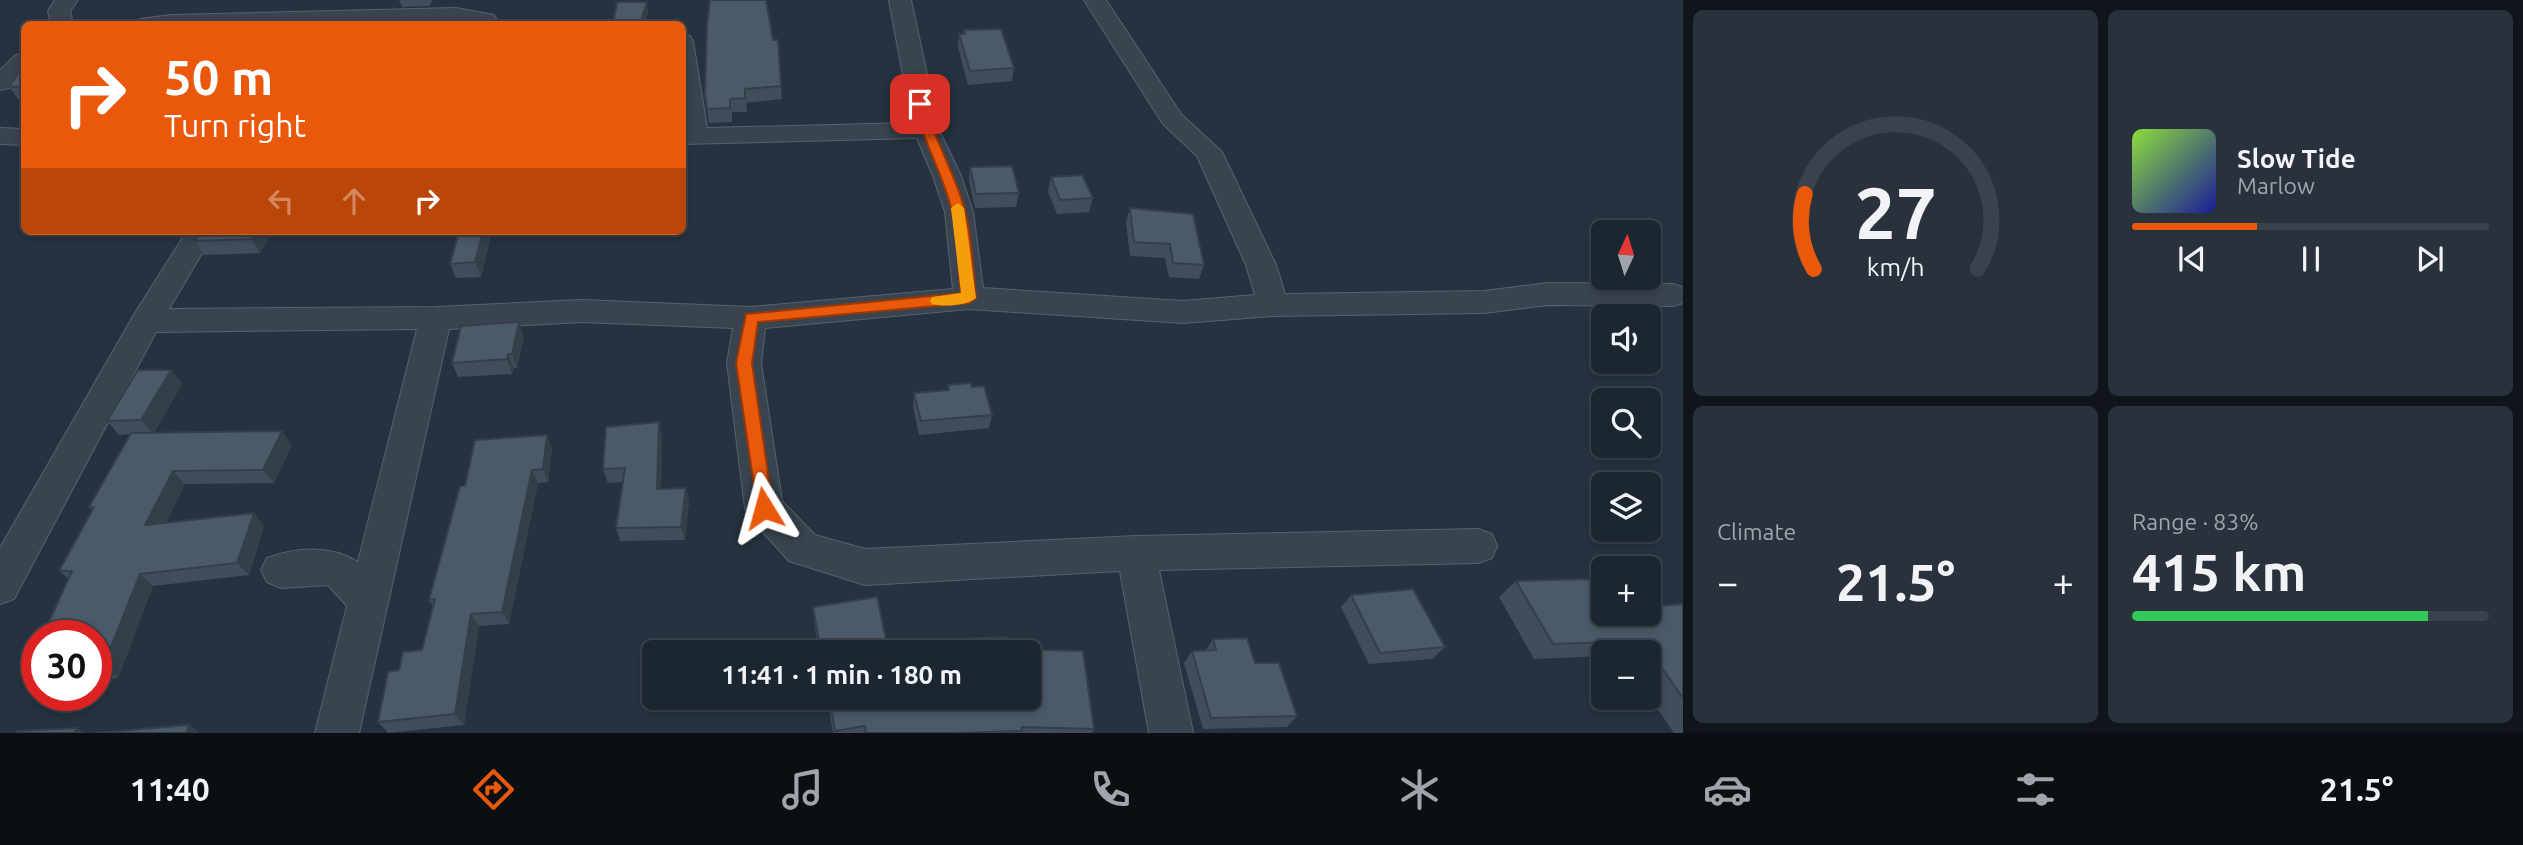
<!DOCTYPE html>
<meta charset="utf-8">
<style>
:root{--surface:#1c2630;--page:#29323c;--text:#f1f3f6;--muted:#a0a5ab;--line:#3a434c;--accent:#ea580c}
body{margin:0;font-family:Ubuntu,sans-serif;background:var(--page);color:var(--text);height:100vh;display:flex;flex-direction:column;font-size:26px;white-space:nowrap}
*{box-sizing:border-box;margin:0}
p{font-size:23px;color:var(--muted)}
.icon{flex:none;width:38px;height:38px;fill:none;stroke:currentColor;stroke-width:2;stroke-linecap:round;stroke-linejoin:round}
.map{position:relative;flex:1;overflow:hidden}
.panel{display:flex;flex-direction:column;gap:10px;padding:10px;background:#0f151a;width:840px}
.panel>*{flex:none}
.top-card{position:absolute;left:21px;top:21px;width:665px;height:214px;border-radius:10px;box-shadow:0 4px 10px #0003,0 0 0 2px var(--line);background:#ea580c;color:#fff;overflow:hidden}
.needle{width:46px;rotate:4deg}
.tools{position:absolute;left:1591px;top:220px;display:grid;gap:14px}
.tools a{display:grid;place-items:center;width:70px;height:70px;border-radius:10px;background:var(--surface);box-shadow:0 4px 10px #0003,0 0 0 2px var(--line);font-size:35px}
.speed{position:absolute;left:21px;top:620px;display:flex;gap:14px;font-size:35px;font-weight:700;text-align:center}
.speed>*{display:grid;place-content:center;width:91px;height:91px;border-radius:50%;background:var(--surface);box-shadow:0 4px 10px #0003,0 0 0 2px var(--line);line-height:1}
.speed .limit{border:10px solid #d22;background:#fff;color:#111}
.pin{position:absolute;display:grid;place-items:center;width:60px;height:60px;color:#fff;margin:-30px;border-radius:14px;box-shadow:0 4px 10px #0006}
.me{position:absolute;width:77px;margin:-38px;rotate:352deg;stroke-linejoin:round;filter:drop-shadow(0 0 5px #0008)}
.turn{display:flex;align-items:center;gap:24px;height:147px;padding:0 28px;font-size:32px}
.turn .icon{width:91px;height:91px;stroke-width:2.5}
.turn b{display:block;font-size:49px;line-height:60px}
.lanes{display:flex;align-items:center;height:66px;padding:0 28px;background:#0003;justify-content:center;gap:35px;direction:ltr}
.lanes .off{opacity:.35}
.big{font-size:52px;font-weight:700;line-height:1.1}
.panel .widget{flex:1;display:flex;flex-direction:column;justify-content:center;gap:10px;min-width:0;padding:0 24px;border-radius:10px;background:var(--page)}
.panel .dial{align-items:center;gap:0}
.dial svg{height:182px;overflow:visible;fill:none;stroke:var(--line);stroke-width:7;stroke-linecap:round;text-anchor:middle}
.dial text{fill:var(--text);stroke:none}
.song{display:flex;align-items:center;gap:21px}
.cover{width:84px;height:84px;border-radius:10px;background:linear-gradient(135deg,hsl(90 70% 55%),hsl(240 70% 35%))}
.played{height:7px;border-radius:4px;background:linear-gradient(90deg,var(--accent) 35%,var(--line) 35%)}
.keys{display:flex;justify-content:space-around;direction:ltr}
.heat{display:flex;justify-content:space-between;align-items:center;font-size:38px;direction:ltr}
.charge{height:10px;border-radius:5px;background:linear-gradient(90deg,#34c759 83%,var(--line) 0)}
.panel .tiles{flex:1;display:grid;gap:10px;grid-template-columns:repeat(2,1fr)}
.trip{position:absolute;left:642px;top:640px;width:399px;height:70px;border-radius:10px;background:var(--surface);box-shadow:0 4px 10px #0003,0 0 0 2px var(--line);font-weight:700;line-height:70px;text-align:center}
.menu{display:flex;height:112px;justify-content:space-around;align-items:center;background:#0b0f13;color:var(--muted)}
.menu .icon{width:49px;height:49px}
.menu .on{color:var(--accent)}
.menu b{font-size:32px;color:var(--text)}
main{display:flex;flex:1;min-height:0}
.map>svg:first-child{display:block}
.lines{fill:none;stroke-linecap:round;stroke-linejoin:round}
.minor-casing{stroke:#57626d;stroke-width:2}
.minor{fill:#394450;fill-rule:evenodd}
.wall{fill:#404d5a}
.shaded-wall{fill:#343f4a}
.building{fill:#4b5a69;stroke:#343f4a;stroke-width:2}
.route{fill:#ea580c;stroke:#983908;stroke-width:2}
.slow{fill:#f59e0b}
</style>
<main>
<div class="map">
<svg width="1683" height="733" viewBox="0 0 1683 733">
<rect width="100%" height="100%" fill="#253340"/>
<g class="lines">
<defs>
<g id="minor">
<path d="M 55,0 L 78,0 L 70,11 L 73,24 L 51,24 L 48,11 Z"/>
<path d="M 889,0 L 911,0 L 939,130 L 961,176 L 973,212 L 983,288 L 1183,301 L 1255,295 L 1246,265 L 1197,156 L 1163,124 L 1084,0 L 1106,0 L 1181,114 L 1222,152 L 1276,265 L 1285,294 L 1484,291 L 1548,283 L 1673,284 L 1683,287 L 1683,303 L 1673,306 L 1548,305 L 1484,313 L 1273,316 L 1183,323 L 969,309 L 765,328 L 761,363 L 782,501 L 815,535 L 865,549 L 1136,536 L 1478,529 L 1492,534 L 1497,546 L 1492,558 L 1478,563 L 1159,570 L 1193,733 L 1149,733 L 1120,571 L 865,585 L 789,561 L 751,519 L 745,508 L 727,363 L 733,328 L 582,322 L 449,329 L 359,733 L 315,733 L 347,606 L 328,585 L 281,588 L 267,582 L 261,570 L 267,558 C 296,547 332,545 358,562 L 417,329 L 156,332 L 14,599 L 0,604 L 0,548 L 135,313 L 187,231 L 215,231 L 169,309 L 436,307 L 582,300 L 751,307 L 953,289 L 945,212 L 933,176 L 917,138 L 682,144 L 682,34 L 690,36 L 693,41 L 707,128 L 912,123 Z"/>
<path d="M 456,8 L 494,15 L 499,24 L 456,22 L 137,24 L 140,19 L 171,15 Z"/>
<path d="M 24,53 L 24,73 L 9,88 L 0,90 L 0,70 L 16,55 Z"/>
<path d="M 0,128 L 24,129 L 24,145 L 0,144 Z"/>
</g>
</defs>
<use href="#minor" class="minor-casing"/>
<use href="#minor" class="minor"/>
</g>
<g class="wall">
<path d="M 399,0 L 432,0 L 430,6 L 402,7 Z"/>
<path d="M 964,30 L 1014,68 L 1012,81 L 968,85 L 958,47 L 959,34 L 963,34 Z"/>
<path d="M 773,40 L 778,40 L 782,99 L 746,103 L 747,112 L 732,112 L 732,122 L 709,123 L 705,94 Z"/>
<path d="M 24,64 L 24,100 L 19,100 L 9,87 Z"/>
<path d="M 970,167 L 1019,193 L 1016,207 L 975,208 L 969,181 Z"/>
<path d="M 1051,177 L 1093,198 L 1089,212 L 1057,214 L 1048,192 Z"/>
<path d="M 1130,208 L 1204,265 L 1199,279 L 1169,277 L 1165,258 L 1130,256 L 1126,222 Z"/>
<path d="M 201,231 L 273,231 L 260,253 L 204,255 L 195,241 Z"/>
<path d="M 459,231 L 492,231 L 481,277 L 456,278 L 450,264 Z"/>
<path d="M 524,336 L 517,368 L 514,368 L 512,374 L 458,377 L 452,363 Z"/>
<path d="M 171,370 L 182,384 L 154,433 L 292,445 L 274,483 L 185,484 L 166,523 L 254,513 L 264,526 L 249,575 L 153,586 L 118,678 L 96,681 L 96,635 L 69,579 L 59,571 L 92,510 L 89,507 L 130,434 L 119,435 L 107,421 Z"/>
<path d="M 948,385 L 972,387 L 992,415 L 989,428 L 919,435 L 913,407 L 914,393 L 947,390 Z"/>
<path d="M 662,436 L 661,489 L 686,488 L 689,501 L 685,540 L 620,541 L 616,528 L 623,482 L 608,483 L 603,469 Z"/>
<path d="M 552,448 L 548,482 L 538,483 L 509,624 L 479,626 L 464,725 L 388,733 L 378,722 L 399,670 L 422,650 L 433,606 L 429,600 L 465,486 Z"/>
<path d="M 1516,581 L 1603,614 L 1683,604 L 1683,733 L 1674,733 L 1648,695 L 1648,653 L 1603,653 L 1603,656 L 1534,659 L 1499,597 Z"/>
<path d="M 1351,595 L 1445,647 L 1432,659 L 1369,664 L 1341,607 Z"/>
<path d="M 813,607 L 889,653 L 819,653 L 814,621 Z"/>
<path d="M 1007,637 L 1009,649 L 1083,651 L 1094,729 L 1092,733 L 833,733 L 827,698 L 1029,698 L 1029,653 L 936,653 L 938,640 Z"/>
<path d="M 1213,639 L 1255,663 L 1297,716 L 1287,727 L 1203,729 L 1184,663 L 1192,651 L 1206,650 Z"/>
<path d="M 37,649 L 37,685 L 24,677 Z"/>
</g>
<g class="shaded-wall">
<path d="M 647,2 L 648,13 L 645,24 L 640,23 Z"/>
<path d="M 256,231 L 273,231 L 260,253 L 251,239 Z"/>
<path d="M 483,231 L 492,231 L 481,277 L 475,262 Z"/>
<path d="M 519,322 L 524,336 L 517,368 L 512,354 Z"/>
<path d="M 508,354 L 514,368 L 512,374 L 507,359 Z"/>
<path d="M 171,370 L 182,384 L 153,434 L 141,420 Z"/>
<path d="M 659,422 L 662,436 L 661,502 L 657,489 Z"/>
<path d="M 282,431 L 292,445 L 274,483 L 263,470 Z"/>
<path d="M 547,435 L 552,448 L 548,482 L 543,469 Z"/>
<path d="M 532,470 L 538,483 L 509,624 L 502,612 Z"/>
<path d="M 173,471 L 185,484 L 158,538 L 145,525 Z"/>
<path d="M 686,488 L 689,501 L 685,540 L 681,527 Z"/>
<path d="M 254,513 L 264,526 L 249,575 L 237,563 Z"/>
<path d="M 140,574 L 153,586 L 118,678 L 103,667 Z"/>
<path d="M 471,614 L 479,626 L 464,725 L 455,714 Z"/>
<path d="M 189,725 L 200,733 L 186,733 Z"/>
<path d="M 77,728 L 85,733 L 74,733 Z"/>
</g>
<g class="building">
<path d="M 710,0 L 766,0 L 773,40 L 778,40 L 781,86 L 745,89 L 745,98 L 730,99 L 730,108 L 707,109 L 705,94 L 707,25 Z"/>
<path d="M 617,2 L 647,2 L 640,23 L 659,22 L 659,24 L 613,24 Z"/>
<path d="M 1001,29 L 1014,68 L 970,71 L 959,34 L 965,34 L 964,30 Z"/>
<path d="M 24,64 L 24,86 L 9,87 Z"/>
<path d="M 1012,166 L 1019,193 L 976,194 L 970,167 Z"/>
<path d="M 1082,175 L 1093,198 L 1060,200 L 1051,177 Z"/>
<path d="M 1130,208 L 1193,214 L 1204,265 L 1173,263 L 1170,244 L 1134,242 Z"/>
<path d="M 201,231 L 256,231 L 251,239 L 195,241 Z"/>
<path d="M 459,231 L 483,231 L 475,262 L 450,264 Z"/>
<path d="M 519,322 L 512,354 L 508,354 L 507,359 L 452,363 L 461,326 Z"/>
<path d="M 138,370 L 171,370 L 141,420 L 107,421 Z"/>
<path d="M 971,383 L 972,387 L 984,386 L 992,415 L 921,421 L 914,393 L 949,390 L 948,385 Z"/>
<path d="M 659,422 L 657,489 L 686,488 L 681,527 L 616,528 L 625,468 L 603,469 L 606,427 Z"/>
<path d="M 282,431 L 263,470 L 173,471 L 145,525 L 254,513 L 237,563 L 140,574 L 103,667 L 96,668 L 96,635 L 43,635 L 72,571 L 59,571 L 94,507 L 89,507 L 131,433 Z"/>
<path d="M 547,435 L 543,469 L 532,470 L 502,612 L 471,614 L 455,714 L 378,722 L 388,672 L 399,670 L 403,652 L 422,650 L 435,599 L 429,600 L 460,486 L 465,486 L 475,440 Z"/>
<path d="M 1589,579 L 1603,600 L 1603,614 L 1648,614 L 1648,607 L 1683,604 L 1683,698 L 1643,641 L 1553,644 L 1516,581 Z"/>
<path d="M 1413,589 L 1445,647 L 1380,653 L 1351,595 Z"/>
<path d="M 877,597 L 889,653 L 821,653 L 813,607 Z"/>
<path d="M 1007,637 L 1009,649 L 1083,651 L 1094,729 L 1022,727 L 1022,731 L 958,733 L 866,733 L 865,726 L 835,731 L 829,698 L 1029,698 L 1029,653 L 940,653 L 938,640 Z"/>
<path d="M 1247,638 L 1255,663 L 1279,663 L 1297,716 L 1211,718 L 1192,651 L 1216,650 L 1213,639 Z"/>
<path d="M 37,649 L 37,675 L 24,677 Z"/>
<path d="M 189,725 L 186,733 L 95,733 Z"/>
<path d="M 77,728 L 74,733 L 16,733 L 17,731 Z"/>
</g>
<path class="route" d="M 920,101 L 926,104 C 934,142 956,174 965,211 C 972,238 973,269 976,298 L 969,303 L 758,322 L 752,363 L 773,508 L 771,513 L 764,515 L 758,513 L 736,363 L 746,314 L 961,293 C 958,267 958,238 952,212 C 944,174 922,142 915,104 Z"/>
<path class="slow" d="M 958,203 L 964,208 L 976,298 C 967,306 944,307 932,304 L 930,301 L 932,297 L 961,293 L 951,208 Z"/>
</svg>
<div class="tools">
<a><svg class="needle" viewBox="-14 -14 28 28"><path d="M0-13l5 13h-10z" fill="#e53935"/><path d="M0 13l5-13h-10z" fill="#a0a5ab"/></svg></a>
<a><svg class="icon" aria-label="sound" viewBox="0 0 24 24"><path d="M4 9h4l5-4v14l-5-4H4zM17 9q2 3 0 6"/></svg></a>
<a><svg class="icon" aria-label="search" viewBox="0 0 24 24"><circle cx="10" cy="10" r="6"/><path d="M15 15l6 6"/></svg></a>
<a><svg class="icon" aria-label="layers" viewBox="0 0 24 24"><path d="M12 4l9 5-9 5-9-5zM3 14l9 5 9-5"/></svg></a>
<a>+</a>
<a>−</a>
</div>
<div class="speed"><div class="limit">30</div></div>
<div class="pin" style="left:920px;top:104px;background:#d93025"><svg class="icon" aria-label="arrive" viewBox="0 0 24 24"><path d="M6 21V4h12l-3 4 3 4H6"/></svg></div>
<svg class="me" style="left:764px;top:508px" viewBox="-20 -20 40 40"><path d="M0-17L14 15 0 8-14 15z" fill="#ea580c" stroke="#fff" stroke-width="4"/></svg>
<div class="trip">11:41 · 1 min · 180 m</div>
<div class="top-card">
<div class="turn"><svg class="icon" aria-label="right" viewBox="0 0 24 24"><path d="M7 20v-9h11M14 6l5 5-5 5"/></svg><div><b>50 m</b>Turn right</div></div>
<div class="lanes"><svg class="icon off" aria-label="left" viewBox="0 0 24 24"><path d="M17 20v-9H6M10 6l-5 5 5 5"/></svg><svg class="icon off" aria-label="ahead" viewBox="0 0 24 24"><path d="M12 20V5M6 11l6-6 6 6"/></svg><svg class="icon" aria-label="right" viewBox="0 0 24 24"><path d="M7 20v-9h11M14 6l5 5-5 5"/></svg></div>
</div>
</div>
<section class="panel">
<div class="tiles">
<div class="widget dial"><svg viewBox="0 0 100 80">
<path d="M14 69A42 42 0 1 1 86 69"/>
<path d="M14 69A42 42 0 0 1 10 36" stroke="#ea580c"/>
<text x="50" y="56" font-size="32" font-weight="700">27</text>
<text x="50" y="72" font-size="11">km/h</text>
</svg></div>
<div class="widget">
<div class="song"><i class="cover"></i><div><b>Slow Tide</b><p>Marlow</p></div></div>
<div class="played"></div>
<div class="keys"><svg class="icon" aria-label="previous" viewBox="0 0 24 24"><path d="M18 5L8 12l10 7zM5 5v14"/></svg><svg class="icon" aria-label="pause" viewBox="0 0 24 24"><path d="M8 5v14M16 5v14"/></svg><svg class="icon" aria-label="next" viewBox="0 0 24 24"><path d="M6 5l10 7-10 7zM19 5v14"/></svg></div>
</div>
<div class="widget"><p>Climate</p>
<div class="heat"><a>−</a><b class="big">21.5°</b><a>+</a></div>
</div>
<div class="widget"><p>Range · 83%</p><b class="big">415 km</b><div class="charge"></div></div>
</div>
</section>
</main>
<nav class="menu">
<b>11:40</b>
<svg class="icon on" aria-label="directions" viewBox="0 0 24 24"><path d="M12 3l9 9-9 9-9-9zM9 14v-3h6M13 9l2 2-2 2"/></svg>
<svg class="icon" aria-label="music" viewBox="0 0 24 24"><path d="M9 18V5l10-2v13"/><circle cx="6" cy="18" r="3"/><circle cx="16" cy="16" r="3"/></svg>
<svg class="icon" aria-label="phone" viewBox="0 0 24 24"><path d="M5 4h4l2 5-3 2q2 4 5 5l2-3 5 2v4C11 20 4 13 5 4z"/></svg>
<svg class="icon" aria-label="climate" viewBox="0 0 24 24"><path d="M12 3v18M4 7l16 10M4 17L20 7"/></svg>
<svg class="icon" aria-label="car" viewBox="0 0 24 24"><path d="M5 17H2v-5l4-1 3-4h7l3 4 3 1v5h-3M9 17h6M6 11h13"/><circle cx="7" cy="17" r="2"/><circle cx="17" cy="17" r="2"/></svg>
<svg class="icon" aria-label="filters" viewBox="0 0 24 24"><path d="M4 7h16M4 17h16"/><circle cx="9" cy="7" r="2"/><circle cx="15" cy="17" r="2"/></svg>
<b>21.5°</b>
</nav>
